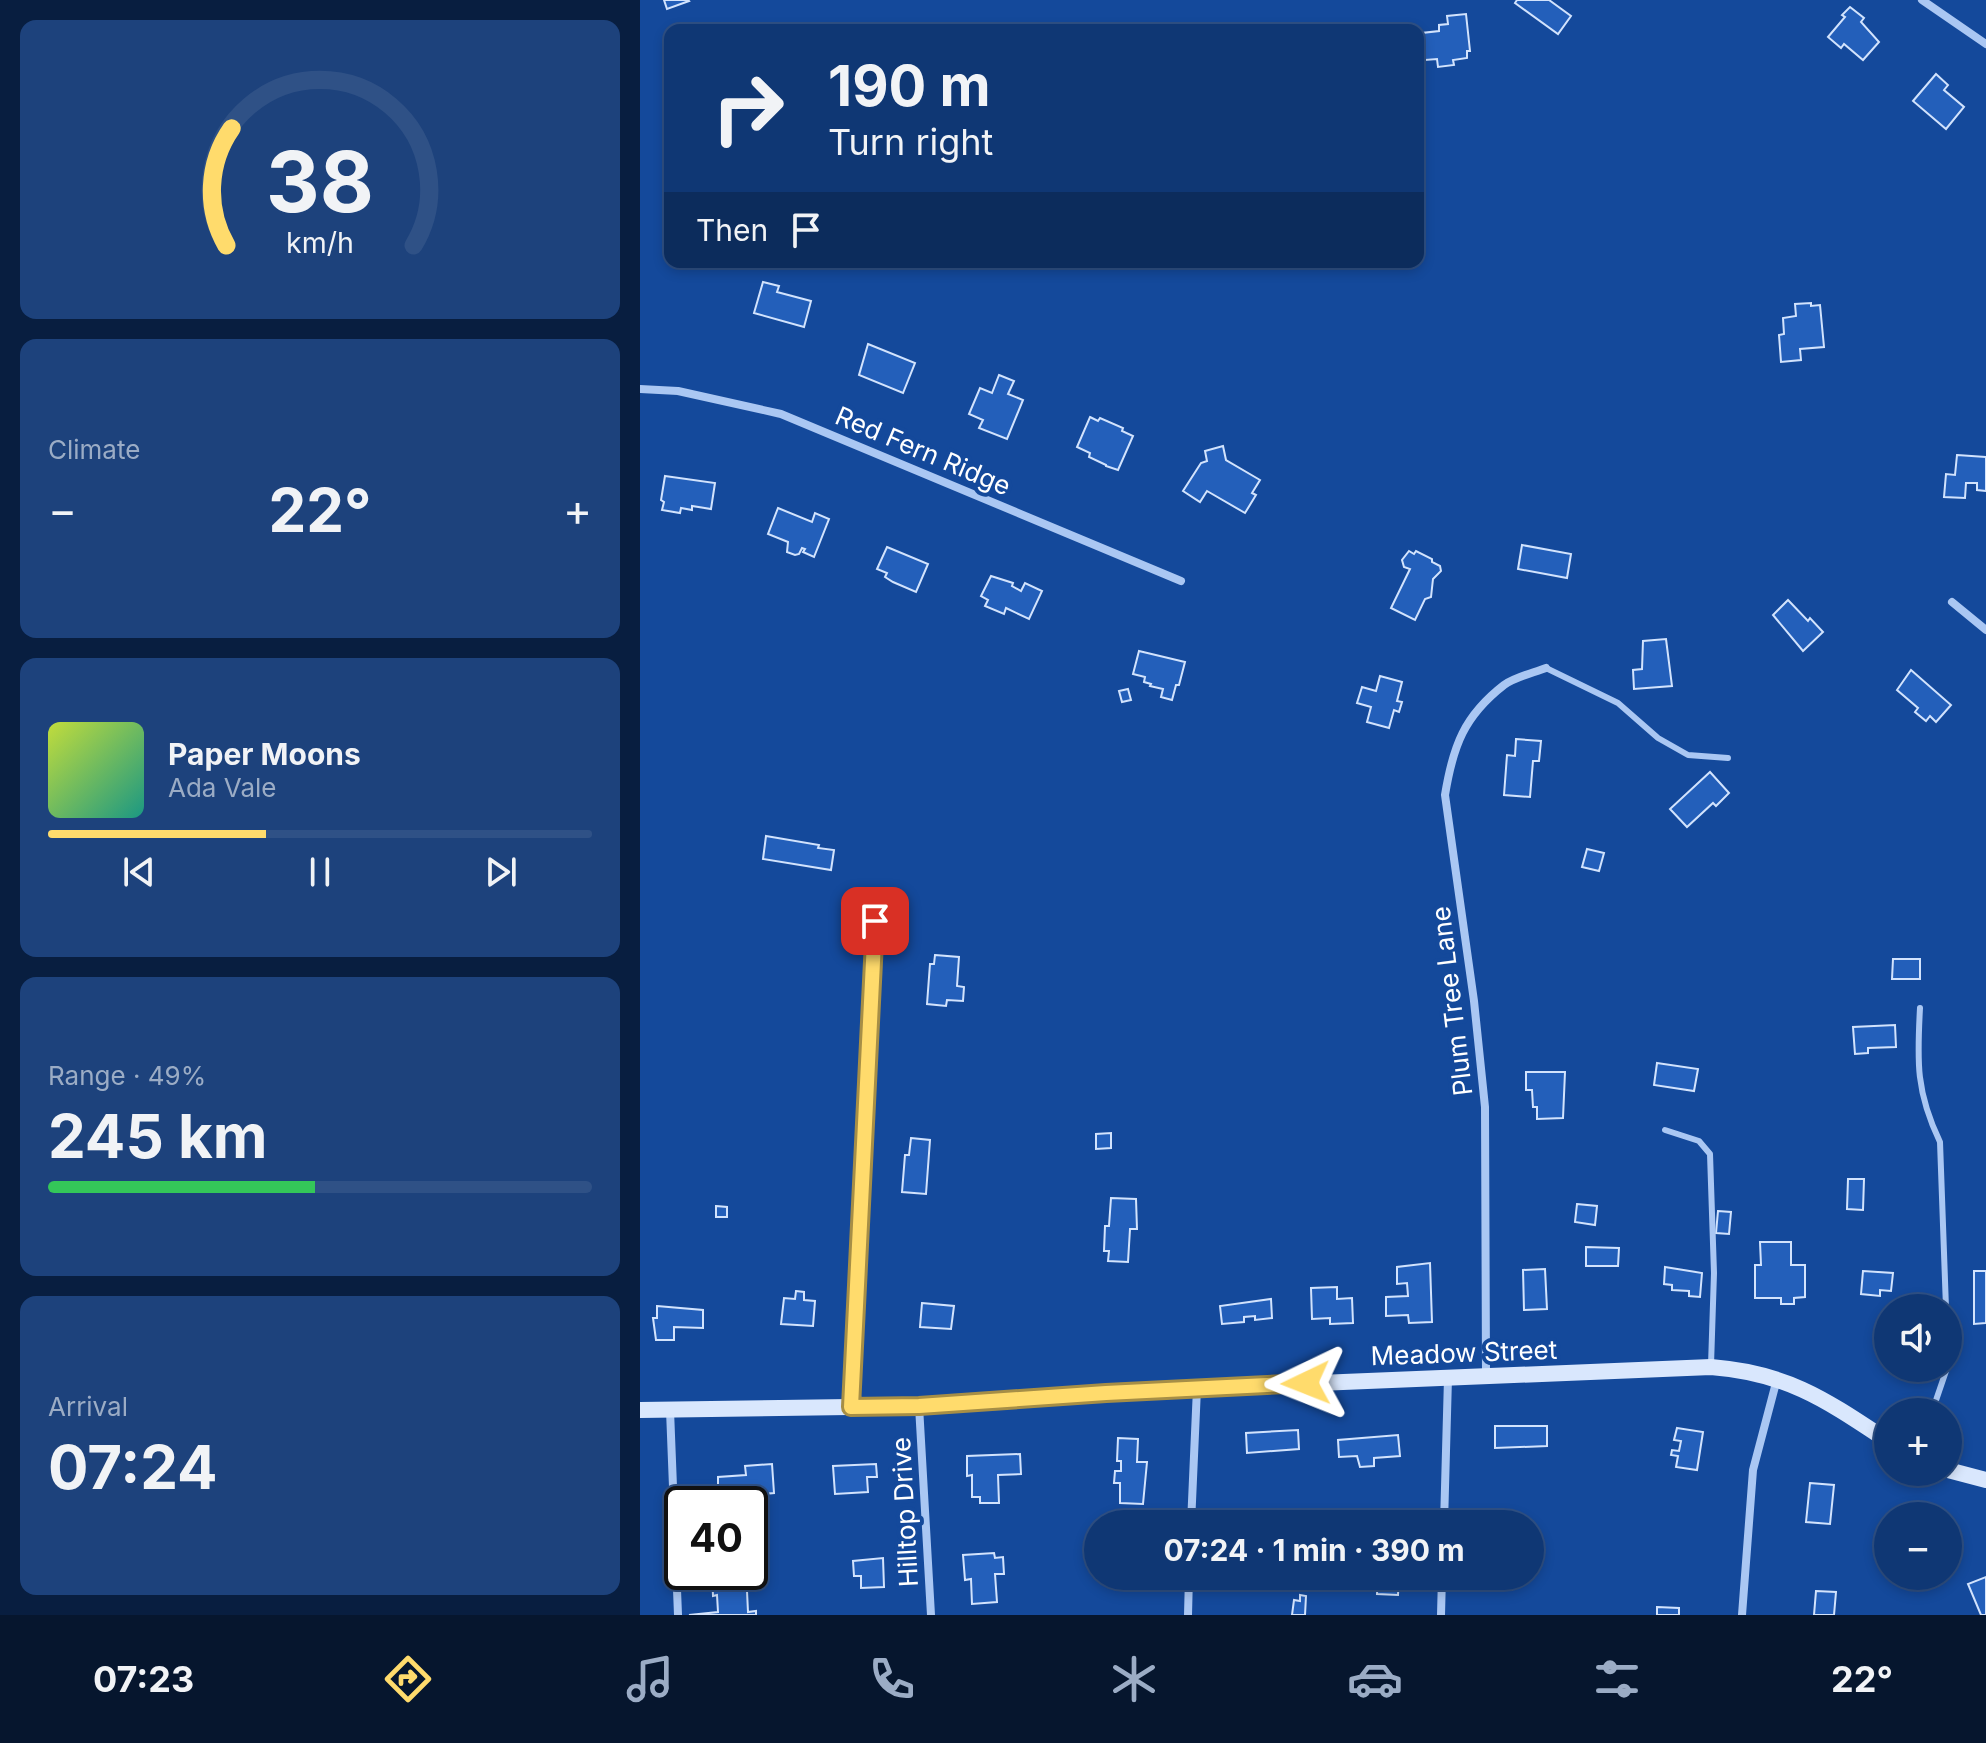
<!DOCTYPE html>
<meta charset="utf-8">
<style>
:root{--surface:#0f3774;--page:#1d427c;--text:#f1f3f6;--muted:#9bacc5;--line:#2f5186;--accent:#ffdb6c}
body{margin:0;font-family:Inter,sans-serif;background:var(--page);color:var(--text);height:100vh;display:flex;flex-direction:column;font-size:30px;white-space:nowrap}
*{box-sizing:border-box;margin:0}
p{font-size:26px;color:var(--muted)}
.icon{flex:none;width:44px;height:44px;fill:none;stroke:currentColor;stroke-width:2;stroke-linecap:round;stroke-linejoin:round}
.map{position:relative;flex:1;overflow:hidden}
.details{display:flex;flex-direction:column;gap:20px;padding:20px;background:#081e40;width:640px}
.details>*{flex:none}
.banner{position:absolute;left:24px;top:24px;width:760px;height:244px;border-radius:16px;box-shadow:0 4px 12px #0003,0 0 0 2px var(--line);background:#0f3774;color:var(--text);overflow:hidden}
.tools{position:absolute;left:1234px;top:1294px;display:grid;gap:16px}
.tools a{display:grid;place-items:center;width:88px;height:88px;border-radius:50%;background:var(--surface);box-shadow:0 4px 12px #0003,0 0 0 2px var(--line);font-size:40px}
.speed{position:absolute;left:24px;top:1486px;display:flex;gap:16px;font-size:40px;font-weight:700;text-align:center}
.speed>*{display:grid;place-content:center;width:104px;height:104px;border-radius:50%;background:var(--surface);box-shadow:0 4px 12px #0003,0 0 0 2px var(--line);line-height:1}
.speed .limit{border:4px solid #111;border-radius:12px;background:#fff;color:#111}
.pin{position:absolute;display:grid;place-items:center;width:68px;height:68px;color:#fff;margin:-34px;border-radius:16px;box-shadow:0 4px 12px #0006}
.me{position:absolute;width:88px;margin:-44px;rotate:268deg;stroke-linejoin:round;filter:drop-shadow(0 0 6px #0008)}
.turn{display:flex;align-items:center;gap:28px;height:168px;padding:0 32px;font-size:36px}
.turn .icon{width:104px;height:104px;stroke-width:2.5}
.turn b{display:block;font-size:56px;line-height:68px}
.then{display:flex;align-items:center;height:76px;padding:0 32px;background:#0003;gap:16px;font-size:30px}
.big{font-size:60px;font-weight:700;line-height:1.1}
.details .tile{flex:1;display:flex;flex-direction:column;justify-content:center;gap:12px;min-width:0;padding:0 28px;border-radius:16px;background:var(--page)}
.details .dial{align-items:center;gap:0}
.dial svg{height:208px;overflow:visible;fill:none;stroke:var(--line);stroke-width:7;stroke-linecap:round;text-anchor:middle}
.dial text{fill:var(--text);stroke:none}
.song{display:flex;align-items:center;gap:24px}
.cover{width:96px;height:96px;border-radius:12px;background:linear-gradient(135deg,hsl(70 70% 55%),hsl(170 70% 35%))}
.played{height:8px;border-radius:4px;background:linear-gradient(90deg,var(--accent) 40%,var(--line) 40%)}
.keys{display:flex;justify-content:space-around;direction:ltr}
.heat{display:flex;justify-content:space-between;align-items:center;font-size:44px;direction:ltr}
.charge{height:12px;border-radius:6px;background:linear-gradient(90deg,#34c759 49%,var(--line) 0)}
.trip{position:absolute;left:444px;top:1510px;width:460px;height:80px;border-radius:40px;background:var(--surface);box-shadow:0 4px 12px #0003,0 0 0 2px var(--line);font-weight:700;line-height:80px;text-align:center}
.menu{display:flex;height:128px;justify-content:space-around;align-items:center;background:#06162e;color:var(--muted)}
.menu .icon{width:56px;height:56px}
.menu .on{color:var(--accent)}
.menu b{font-size:36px;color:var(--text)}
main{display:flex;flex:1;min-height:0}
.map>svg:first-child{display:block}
.building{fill:#235fba;stroke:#d2e3fd;stroke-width:2}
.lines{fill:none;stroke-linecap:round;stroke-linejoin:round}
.lane{stroke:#aac7f3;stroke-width:6}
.street{stroke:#aac7f3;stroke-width:8}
.secondary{stroke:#d9e7fd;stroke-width:16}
.route-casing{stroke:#a68e46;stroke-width:20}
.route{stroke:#ffdb6c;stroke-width:14}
.labels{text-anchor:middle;stroke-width:8;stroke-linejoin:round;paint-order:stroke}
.street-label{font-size:26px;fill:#fff;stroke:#14499b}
</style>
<main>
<section class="details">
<div class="tile dial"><svg viewBox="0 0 100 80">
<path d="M14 69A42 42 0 1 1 86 69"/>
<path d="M14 69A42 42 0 0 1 16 24" stroke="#ffdb6c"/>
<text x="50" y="56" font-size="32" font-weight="700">38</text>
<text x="50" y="72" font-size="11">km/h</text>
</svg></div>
<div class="tile"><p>Climate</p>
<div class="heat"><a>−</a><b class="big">22°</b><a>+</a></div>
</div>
<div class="tile">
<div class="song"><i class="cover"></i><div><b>Paper Moons</b><p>Ada Vale</p></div></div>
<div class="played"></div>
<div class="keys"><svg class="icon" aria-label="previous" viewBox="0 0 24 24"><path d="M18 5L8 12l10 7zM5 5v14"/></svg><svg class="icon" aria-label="pause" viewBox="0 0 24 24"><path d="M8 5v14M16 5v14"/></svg><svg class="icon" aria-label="next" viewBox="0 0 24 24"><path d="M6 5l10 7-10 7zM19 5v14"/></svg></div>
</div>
<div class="tile"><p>Range · 49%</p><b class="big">245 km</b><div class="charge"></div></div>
<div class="tile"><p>Arrival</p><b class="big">07:24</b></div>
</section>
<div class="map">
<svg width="1346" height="1615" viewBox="0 0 1346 1615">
<rect width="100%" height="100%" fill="#14499b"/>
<g class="building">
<path d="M 24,0 L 48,0 L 49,1 L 27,9 Z"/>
<path d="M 877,0 L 909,0 L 931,16 L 918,34 L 875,3 Z"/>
<path d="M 1210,7 L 1224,18 L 1221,22 L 1239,42 L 1223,60 L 1204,44 L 1201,48 L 1188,37 L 1205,17 L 1202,15 Z"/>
<path d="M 826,14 L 830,51 L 827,51 L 827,58 L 813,60 L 814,65 L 798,67 L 797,59 L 785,60 L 782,33 L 799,31 L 799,25 L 808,24 L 807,16 Z"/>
<path d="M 1296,74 L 1308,85 L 1304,90 L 1324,107 L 1306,129 L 1273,101 Z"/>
<path d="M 123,282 L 139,286 L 137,292 L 171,301 L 164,327 L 114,313 Z"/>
<path d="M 1171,303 L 1171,306 L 1180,305 L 1184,347 L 1160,349 L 1161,360 L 1141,362 L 1139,335 L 1144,334 L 1143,318 L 1156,316 L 1155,304 Z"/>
<path d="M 228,344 L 275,363 L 263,393 L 219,375 Z"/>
<path d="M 359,375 L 374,381 L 368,394 L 383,400 L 367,439 L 339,428 L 343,420 L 329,414 L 340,388 L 352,393 Z"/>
<path d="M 450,417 L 458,421 L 460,418 L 483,428 L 482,431 L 493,436 L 478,470 L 466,466 L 466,465 L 449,457 L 450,453 L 437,447 Z"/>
<path d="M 583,446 L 586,460 L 620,480 L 612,493 L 616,495 L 605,513 L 567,491 L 560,502 L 543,491 L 561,463 L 567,461 L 565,451 Z"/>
<path d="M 1317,455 L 1346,457 L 1346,491 L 1337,490 L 1337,483 L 1326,483 L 1325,498 L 1304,497 L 1306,474 L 1315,475 Z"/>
<path d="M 25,476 L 75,483 L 71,509 L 52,506 L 52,510 L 41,508 L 40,513 L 22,510 L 24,502 L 21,500 Z"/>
<path d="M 138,508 L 172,522 L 175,513 L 189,519 L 174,557 L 163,552 L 165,549 L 162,548 L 159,554 L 155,555 L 147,552 L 148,542 L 128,534 Z"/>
<path d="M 882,545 L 931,554 L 927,578 L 878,569 Z"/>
<path d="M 247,547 L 288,564 L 276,592 L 253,582 L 245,577 L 247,573 L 237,569 Z"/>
<path d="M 769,551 L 774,554 L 776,551 L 792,559 L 792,562 L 800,566 L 801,571 L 793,579 L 791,597 L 785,599 L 775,620 L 751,608 L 770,569 L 764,567 L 762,560 Z"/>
<path d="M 351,576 L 373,583 L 372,586 L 381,591 L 385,583 L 402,591 L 389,619 L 366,608 L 364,614 L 345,606 L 348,600 L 341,596 Z"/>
<path d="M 1148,600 L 1168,621 L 1170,618 L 1183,632 L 1163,651 L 1133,615 Z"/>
<path d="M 1026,639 L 1032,686 L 994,689 L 993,670 L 1002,669 L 1003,641 Z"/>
<path d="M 499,651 L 545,662 L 539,685 L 536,685 L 532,700 L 521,697 L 523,689 L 510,686 L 511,684 L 504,682 L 505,677 L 493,674 Z"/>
<path d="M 1271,670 L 1311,705 L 1296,722 L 1290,716 L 1286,721 L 1275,712 L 1278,708 L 1257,690 Z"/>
<path d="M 740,676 L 762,682 L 757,701 L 762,702 L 759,712 L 754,710 L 749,728 L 727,722 L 731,707 L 717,703 L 722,687 L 736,691 Z"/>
<path d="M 488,689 L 491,700 L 482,702 L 479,691 Z"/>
<path d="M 876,739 L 901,741 L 899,761 L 893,761 L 890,797 L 864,795 L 867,755 L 875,756 Z"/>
<path d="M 1070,772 L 1089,793 L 1076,806 L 1073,803 L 1047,827 L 1030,809 Z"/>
<path d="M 126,836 L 179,845 L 178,848 L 194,850 L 191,870 L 123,859 Z"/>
<path d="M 947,849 L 964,853 L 959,871 L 942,867 Z"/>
<path d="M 295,955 L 319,957 L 317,986 L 324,987 L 323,1001 L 307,1000 L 306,1006 L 287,1004 L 290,964 L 294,964 Z"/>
<path d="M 1253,959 L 1280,959 L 1280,979 L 1252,979 Z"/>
<path d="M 1255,1025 L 1256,1047 L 1228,1048 L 1228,1053 L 1215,1054 L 1213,1027 Z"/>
<path d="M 1017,1063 L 1058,1069 L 1054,1091 L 1014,1085 Z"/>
<path d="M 886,1072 L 925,1072 L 923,1118 L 897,1119 L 897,1107 L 893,1107 L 892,1090 L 886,1090 Z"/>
<path d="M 471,1133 L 471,1148 L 456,1149 L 456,1134 Z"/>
<path d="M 271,1138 L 290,1140 L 286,1194 L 262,1192 L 265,1155 L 269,1155 Z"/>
<path d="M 1208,1179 L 1224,1179 L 1223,1210 L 1207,1209 Z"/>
<path d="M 471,1198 L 496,1199 L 497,1229 L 490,1229 L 488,1262 L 468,1261 L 469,1251 L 464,1251 L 465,1226 L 469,1226 Z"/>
<path d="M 937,1204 L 957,1206 L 955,1225 L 935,1222 Z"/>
<path d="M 76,1206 L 87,1207 L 87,1217 L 76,1217 Z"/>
<path d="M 1078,1211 L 1091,1212 L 1089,1234 L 1076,1233 Z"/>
<path d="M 1120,1242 L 1151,1242 L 1151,1265 L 1165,1265 L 1165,1297 L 1154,1298 L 1154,1304 L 1141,1304 L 1141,1298 L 1115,1298 L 1115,1265 L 1121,1265 Z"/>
<path d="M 946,1247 L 979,1248 L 978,1266 L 946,1266 Z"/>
<path d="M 790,1263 L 792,1322 L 769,1323 L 768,1315 L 746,1316 L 746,1297 L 768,1296 L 767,1283 L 757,1284 L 757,1267 Z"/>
<path d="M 1025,1267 L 1062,1273 L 1060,1297 L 1049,1296 L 1049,1291 L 1032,1290 L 1032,1285 L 1024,1284 Z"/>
<path d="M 905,1269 L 907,1309 L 884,1310 L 883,1270 Z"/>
<path d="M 1223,1271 L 1253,1273 L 1251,1291 L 1240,1290 L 1240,1296 L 1221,1294 Z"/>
<path d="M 1334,1271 L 1346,1271 L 1346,1323 L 1334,1324 Z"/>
<path d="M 697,1287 L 697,1299 L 712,1298 L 713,1323 L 690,1324 L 690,1318 L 672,1319 L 671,1288 Z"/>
<path d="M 156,1291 L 164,1292 L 164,1300 L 175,1301 L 173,1326 L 141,1324 L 144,1298 L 155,1299 Z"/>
<path d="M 631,1299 L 632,1318 L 615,1320 L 615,1316 L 604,1317 L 604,1322 L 582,1324 L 580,1306 Z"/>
<path d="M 282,1303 L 314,1306 L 311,1329 L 280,1327 Z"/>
<path d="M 17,1306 L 63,1310 L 63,1328 L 34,1327 L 34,1340 L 16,1340 L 13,1318 L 17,1318 Z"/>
<path d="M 855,1426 L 907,1426 L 907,1446 L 855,1448 Z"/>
<path d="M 1037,1428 L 1063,1432 L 1057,1470 L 1036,1467 L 1038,1456 L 1031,1455 L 1032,1450 L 1039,1451 L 1041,1441 L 1034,1440 Z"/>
<path d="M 658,1430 L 659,1449 L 607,1453 L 606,1433 Z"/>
<path d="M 758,1435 L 760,1456 L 734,1458 L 734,1466 L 720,1467 L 717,1456 L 699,1457 L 698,1440 Z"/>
<path d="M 478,1438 L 498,1439 L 497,1462 L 507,1462 L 503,1504 L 480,1503 L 480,1483 L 474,1483 L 475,1471 L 481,1471 L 481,1461 L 477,1461 Z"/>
<path d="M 380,1454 L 381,1474 L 358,1475 L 359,1503 L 340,1503 L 340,1497 L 332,1497 L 332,1475 L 327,1476 L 327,1456 Z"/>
<path d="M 132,1464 L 134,1493 L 124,1494 L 125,1501 L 83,1504 L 83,1494 L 78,1494 L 78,1477 L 106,1475 L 105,1466 Z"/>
<path d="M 236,1464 L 237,1477 L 227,1477 L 228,1492 L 195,1494 L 193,1466 Z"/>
<path d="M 1170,1483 L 1194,1485 L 1190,1524 L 1166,1522 Z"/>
<path d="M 354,1553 L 355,1558 L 363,1557 L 364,1574 L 355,1574 L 357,1602 L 332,1604 L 331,1579 L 325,1580 L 323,1555 Z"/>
<path d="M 243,1558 L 244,1587 L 221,1588 L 221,1576 L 214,1576 L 213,1561 Z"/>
<path d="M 72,1572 L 96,1572 L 97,1591 L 107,1591 L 108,1612 L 116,1611 L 116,1615 L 49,1615 L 78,1612 L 77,1595 L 73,1596 Z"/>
<path d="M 477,1576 L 499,1576 L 498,1590 L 476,1588 Z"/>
<path d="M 589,1576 L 611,1576 L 610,1583 L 588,1580 Z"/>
<path d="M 738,1576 L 759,1576 L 758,1595 L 737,1594 Z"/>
<path d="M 851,1576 L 872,1576 L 872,1590 L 850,1588 Z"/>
<path d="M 1346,1577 L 1346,1615 L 1341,1615 L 1328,1584 Z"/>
<path d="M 1176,1591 L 1196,1592 L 1194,1615 L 1174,1615 Z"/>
<path d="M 660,1595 L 666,1596 L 665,1615 L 652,1615 L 654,1600 L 660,1601 Z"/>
<path d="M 1017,1607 L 1039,1608 L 1039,1615 L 1017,1615 Z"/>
</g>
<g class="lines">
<g class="lane">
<path d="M 906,668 L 978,703 L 1018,738 L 1048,755 L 1088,758"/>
<path d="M 1280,1008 C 1277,1062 1276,1092 1300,1142 L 1306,1308"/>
<path d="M 1025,1130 L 1059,1141 L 1070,1154 L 1074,1273 L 1071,1365"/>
<path d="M 211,1407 L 235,921"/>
<path d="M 1292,1412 L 1307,1368"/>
</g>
<g class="street">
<path d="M 1282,0 L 1346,44"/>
<path d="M 0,389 L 38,391 L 141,414 L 541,581"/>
<path d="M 1312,602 L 1346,630"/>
<path d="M 846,1375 L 845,1107 L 834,1001 L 805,795 C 813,746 824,716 864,685 C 875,677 893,673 906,668"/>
<path d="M 279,1406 L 291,1615"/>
<path d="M 30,1410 L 38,1615"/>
<path d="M 551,1524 L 557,1388"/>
<path d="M 804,1524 L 808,1378"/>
<path d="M 548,1615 L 549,1576"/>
<path d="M 801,1615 L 802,1576"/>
<path d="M 1102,1615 L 1113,1470 L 1137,1379"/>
</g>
<g class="secondary">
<path d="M 0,1410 L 279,1406 L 557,1388 L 1071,1367 C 1148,1373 1186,1400 1248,1441"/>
<path d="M 1308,1470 L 1346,1480"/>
</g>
</g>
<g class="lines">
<defs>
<path id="route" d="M 235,921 L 211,1407 L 279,1406 L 466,1393 L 666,1383"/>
</defs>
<use href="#route" class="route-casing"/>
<use href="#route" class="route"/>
</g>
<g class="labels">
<g class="street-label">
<text transform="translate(283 451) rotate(23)" y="9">Red Fern Ridge</text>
<text transform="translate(812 1001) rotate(-97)" y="9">Plum Tree Lane</text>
<text transform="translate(824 1353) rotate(-2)" y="9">Meadow Street</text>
<text transform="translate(265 1512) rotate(-93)" y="9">Hilltop Drive</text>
</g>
</g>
</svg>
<div class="tools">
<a><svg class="icon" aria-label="sound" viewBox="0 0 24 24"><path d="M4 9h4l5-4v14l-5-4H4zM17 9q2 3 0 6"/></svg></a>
<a>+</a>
<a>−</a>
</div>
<div class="speed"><div class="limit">40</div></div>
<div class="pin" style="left:235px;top:921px;background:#d93025"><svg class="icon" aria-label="arrive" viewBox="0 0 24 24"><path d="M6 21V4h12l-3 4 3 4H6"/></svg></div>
<svg class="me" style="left:666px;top:1383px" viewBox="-20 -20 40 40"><path d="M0-17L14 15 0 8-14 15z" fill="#ffdb6c" stroke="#fff" stroke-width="4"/></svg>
<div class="trip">07:24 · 1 min · 390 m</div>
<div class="banner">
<div class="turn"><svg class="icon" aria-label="right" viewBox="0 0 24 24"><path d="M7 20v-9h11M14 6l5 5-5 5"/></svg><div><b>190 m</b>Turn right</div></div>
<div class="then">Then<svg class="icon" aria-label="arrive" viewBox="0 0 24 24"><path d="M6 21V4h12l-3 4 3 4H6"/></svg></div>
</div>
</div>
</main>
<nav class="menu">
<b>07:23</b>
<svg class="icon on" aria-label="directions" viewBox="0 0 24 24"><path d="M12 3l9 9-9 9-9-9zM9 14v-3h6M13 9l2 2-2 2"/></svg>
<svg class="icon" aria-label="music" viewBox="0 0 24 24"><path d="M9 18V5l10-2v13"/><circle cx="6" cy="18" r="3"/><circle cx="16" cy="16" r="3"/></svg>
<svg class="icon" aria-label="phone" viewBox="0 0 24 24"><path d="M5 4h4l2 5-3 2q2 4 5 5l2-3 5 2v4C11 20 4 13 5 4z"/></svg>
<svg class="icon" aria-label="climate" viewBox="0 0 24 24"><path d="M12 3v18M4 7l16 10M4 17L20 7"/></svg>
<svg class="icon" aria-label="car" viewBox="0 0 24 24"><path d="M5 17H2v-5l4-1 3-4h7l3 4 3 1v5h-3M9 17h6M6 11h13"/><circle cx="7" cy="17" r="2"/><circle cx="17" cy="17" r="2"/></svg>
<svg class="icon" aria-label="filters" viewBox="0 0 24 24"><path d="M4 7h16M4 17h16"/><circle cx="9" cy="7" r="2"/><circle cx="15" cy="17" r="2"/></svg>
<b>22°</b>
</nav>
